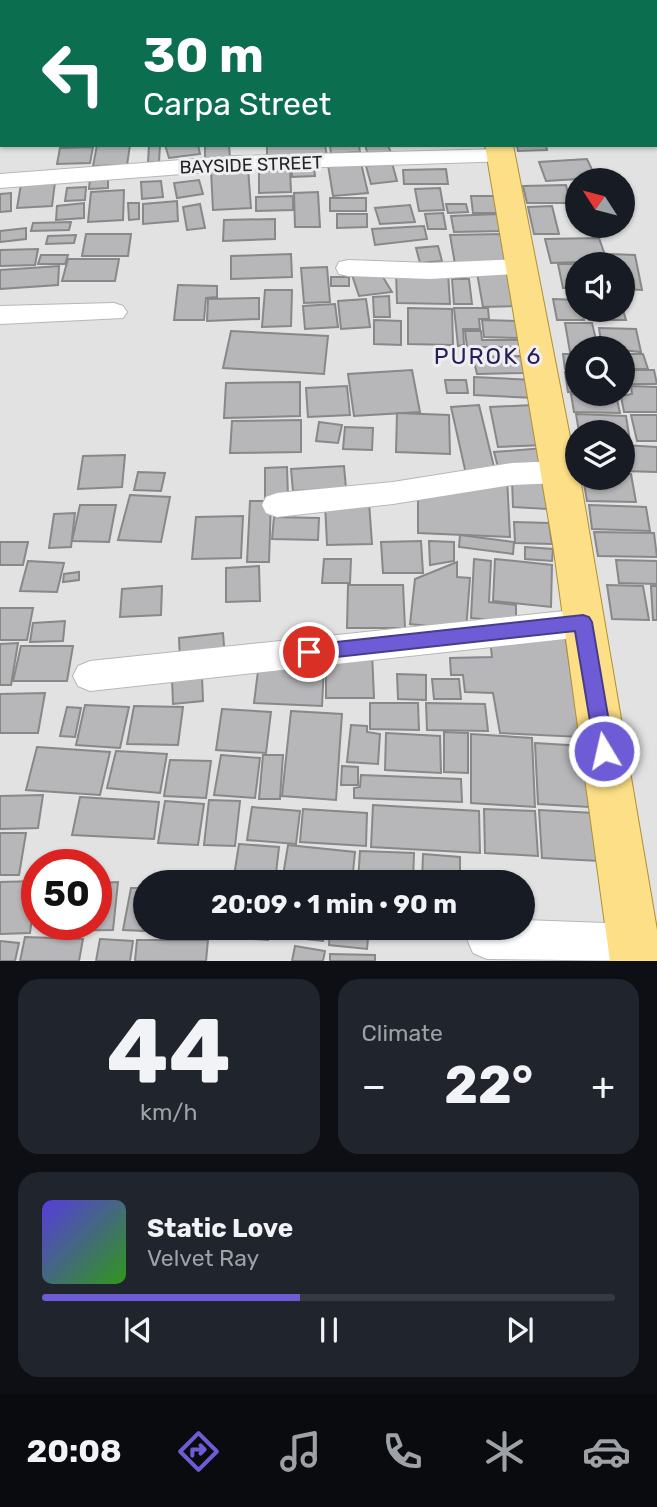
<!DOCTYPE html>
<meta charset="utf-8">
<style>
:root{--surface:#171b24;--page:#20242c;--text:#f1f3f6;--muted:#9ea1a6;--line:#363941;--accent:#6e5cd6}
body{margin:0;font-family:Rubik,sans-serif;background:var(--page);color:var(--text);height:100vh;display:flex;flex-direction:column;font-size:26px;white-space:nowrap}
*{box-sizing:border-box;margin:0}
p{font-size:23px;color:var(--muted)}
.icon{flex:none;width:38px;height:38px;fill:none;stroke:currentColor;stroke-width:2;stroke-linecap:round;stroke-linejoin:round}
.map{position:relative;height:961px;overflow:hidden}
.panel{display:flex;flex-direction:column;gap:18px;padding:18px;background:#0d0f14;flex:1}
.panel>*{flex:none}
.top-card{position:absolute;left:0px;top:0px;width:658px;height:147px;box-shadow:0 2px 5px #0004;background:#0b6e4f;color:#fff;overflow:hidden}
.needle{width:46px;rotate:306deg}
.controls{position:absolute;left:565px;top:168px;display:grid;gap:14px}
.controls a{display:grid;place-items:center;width:70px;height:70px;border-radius:50%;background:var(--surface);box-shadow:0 2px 5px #0004;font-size:35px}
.speed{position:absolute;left:21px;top:849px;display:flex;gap:14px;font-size:35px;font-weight:700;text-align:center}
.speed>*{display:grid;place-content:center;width:91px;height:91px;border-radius:50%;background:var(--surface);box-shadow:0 2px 5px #0004;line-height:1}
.speed .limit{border:10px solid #d22;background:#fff;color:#111}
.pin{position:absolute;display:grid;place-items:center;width:60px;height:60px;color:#fff;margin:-30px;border:4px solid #fff;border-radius:50%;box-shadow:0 2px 7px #0007}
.me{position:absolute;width:77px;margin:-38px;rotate:351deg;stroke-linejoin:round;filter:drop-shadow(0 0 5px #0008)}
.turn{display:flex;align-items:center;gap:24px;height:147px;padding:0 28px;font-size:32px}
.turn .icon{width:91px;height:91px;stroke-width:2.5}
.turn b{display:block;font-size:49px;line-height:60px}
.big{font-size:52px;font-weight:700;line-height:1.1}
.panel .widget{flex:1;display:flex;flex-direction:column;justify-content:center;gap:10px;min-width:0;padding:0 24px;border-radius:21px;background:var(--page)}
.panel .dial{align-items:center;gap:0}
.dial b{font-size:91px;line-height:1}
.song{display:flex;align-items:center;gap:21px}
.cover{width:84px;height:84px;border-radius:10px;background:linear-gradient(135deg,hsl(250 70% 55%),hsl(110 70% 35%))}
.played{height:7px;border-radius:4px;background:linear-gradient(90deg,var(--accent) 45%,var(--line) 45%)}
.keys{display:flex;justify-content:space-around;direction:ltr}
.heat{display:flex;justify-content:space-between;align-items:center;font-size:38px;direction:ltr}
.panel .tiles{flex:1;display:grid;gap:18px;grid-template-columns:1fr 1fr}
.widget:last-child{grid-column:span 2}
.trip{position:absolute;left:133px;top:870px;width:402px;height:70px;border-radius:35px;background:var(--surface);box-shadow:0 2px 5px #0004;font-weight:700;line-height:70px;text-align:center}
.dock{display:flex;height:112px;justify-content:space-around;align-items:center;background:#090b0e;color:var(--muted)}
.dock .icon{width:49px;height:49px}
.dock .selected{color:var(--accent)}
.dock b{font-size:32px;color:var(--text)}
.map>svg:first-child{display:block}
.building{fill:#b7b6b8;stroke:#888889;stroke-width:2}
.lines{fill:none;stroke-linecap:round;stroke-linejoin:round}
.minor-casing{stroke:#b7b7b8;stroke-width:2}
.major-casing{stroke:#b09030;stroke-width:2}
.minor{fill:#fff;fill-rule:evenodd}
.major{fill:#fddf87;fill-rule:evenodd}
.route{fill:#6e5cd6;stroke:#483c8b;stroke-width:2}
.labels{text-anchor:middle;stroke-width:6;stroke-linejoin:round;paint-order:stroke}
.far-street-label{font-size:18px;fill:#242424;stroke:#efeff1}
.neighbourhood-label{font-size:23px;letter-spacing:2px;fill:#281e58;stroke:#efeff1}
</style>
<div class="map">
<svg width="657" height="961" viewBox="0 0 657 961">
<rect width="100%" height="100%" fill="#e2e2e3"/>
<g class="building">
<path d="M 97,145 L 130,145 L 127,165 L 93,166 Z"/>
<path d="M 149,145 L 160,145 L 159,162 L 148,162 Z"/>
<path d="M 165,145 L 198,145 L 200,154 L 169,158 Z"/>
<path d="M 205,145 L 229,145 L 230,158 L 205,160 Z"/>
<path d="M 267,145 L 325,145 L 327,156 L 267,159 Z"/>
<path d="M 330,145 L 359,145 L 360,152 L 331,154 Z"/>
<path d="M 365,145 L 388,145 L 391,153 L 368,155 Z"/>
<path d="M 517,145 L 546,145 L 547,150 L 518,151 Z"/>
<path d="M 93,147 L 90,163 L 57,164 L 60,148 Z"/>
<path d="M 587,159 L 596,178 L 546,181 L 539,162 Z"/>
<path d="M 361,163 L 368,193 L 333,196 L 328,165 Z"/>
<path d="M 392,163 L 397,181 L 371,184 L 366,166 Z"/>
<path d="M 314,166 L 315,176 L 292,177 L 292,167 Z"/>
<path d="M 248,168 L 251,208 L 213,210 L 211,170 Z"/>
<path d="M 446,169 L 448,184 L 404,184 L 403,170 Z"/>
<path d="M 290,170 L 291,192 L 259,193 L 259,171 Z"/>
<path d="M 108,177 L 108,188 L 89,189 L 90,178 Z"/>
<path d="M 199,180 L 203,194 L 177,198 L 174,183 Z"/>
<path d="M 161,181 L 163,197 L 142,199 L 141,182 Z"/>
<path d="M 55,182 L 52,206 L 17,208 L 21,184 Z"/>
<path d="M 566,185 L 570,203 L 527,203 L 523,186 Z"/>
<path d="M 86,187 L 85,200 L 65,201 L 67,188 Z"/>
<path d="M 440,188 L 444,210 L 419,211 L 415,189 Z"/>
<path d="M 124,190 L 123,220 L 88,222 L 91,192 Z"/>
<path d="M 318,192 L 320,227 L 295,227 L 294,193 Z"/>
<path d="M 11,193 L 11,211 L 0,212 L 0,194 Z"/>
<path d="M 293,196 L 293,210 L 256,211 L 256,197 Z"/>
<path d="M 471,196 L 506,196 L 509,213 L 473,213 Z"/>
<rect x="330" y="198" width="36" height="13"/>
<path d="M 177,201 L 178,221 L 143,224 L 143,204 Z"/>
<path d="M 84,203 L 84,218 L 56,220 L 57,206 Z"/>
<path d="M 128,203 L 139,203 L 139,219 L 129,220 Z"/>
<path d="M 200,204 L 205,228 L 187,230 L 183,207 Z"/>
<path d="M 446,204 L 466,204 L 468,212 L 448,213 Z"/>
<path d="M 410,205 L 415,222 L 380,224 L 375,208 Z"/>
<path d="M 552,206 L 559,234 L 534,234 L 528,207 Z"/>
<path d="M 443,213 L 446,229 L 428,229 L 425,214 Z"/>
<path d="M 337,214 L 367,214 L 367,227 L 337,228 Z"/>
<path d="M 498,214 L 501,231 L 454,232 L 451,216 Z"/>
<path d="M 275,219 L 275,239 L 223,241 L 224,220 Z"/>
<path d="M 71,222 L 69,230 L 31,231 L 33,223 Z"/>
<path d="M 424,226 L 427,239 L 375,245 L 372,229 Z"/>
<path d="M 26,228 L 26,239 L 0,242 L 0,231 Z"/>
<path d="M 86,234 L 131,234 L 128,256 L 82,256 Z"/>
<path d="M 504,234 L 510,263 L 455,264 L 450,235 Z"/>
<path d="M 76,235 L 74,243 L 46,244 L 48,236 Z"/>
<path d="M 599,238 L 607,261 L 551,263 L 545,239 Z"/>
<path d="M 438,246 L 442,261 L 420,263 L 416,248 Z"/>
<path d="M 38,249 L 35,265 L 0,266 L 0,250 Z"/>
<path d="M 291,254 L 292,277 L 231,279 L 231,256 Z"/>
<path d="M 610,254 L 635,255 L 642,290 L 623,289 L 623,264 L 611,264 Z"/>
<path d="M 41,255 L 68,255 L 65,264 L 38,264 Z"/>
<path d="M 68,259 L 119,259 L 115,281 L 62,281 Z"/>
<path d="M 558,264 L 578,264 L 578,288 L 563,288 Z"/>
<path d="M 59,266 L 58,285 L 0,289 L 0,270 Z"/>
<path d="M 327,267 L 330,302 L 304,303 L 301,268 Z"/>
<path d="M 351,272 L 381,274 L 392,292 L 359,296 Z"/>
<path d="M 510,272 L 516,306 L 483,307 L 477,273 Z"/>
<path d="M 396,273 L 448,273 L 450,304 L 397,303 Z"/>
<rect x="331" y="277" width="18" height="9"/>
<path d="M 452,279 L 469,279 L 472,304 L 454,304 Z"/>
<path d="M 178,285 L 217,286 L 217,297 L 206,298 L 204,320 L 174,320 Z"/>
<path d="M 265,290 L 292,290 L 291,326 L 262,327 Z"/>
<path d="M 389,296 L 390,317 L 374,317 L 373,297 Z"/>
<path d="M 259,298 L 259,319 L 207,321 L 208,299 Z"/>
<path d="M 366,299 L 370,327 L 341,329 L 338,301 Z"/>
<path d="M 553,299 L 578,300 L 578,310 L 582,310 L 584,320 L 557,320 Z"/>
<path d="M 335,304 L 338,327 L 305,329 L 303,306 Z"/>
<path d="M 408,308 L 452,309 L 453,345 L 408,344 Z"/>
<path d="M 454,308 L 488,308 L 489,319 L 479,319 L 480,329 L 463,329 L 464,345 L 458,346 Z"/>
<path d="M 587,310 L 623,310 L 626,320 L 589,320 Z"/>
<path d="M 374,320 L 401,321 L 401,345 L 374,344 Z"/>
<path d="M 482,320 L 518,321 L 520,338 L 484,337 Z"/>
<path d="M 565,323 L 592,323 L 598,348 L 578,348 L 578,352 L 570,352 Z"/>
<path d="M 599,328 L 636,329 L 641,352 L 602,348 Z"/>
<path d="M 231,331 L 328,336 L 324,374 L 223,368 Z"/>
<path d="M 465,331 L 481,331 L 482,340 L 520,340 L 521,347 L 467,347 Z"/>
<path d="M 563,354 L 578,354 L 578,370 L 565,369 Z"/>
<path d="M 623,354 L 643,354 L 648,369 L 623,369 Z"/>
<path d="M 522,356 L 525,373 L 477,374 L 473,357 Z"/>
<path d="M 412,370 L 420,412 L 354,416 L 348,374 Z"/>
<path d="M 627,370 L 654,370 L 657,384 L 630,384 Z"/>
<path d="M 565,372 L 578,372 L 578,392 L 568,392 Z"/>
<path d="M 474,377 L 535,380 L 536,398 L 474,395 Z"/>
<path d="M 445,380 L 466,380 L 468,393 L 447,393 Z"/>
<path d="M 300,382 L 300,416 L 224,418 L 226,383 Z"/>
<path d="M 347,386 L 350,415 L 308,417 L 306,388 Z"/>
<path d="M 631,386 L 657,387 L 657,412 L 624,412 L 621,396 L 632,394 Z"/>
<path d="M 571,394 L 616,395 L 620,413 L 574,412 Z"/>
<path d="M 479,405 L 495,471 L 466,474 L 451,407 Z"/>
<path d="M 532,405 L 543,445 L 498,447 L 490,407 Z"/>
<path d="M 397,413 L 449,415 L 450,454 L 396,452 Z"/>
<path d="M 576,414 L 626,416 L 630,441 L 623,441 L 623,432 L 579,432 Z"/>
<path d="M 631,415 L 657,415 L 657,441 L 637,441 Z"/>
<path d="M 301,420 L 301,452 L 230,453 L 232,421 Z"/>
<path d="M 319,422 L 342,425 L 338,443 L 316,441 Z"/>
<path d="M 345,427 L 373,428 L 372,450 L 343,449 Z"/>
<path d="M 623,445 L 657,447 L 657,472 L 623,471 Z"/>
<path d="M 544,448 L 550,467 L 499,471 L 494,452 Z"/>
<path d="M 125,455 L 122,487 L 78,489 L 83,456 Z"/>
<path d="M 344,466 L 346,488 L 293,491 L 291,469 Z"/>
<path d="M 287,467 L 288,497 L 265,498 L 265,468 Z"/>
<path d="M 138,472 L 165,473 L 161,491 L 134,490 Z"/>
<path d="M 623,474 L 631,474 L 636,502 L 587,501 L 583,478 L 623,478 Z"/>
<path d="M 507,477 L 510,537 L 418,533 L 418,498 Z"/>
<path d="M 512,479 L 545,481 L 548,509 L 513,507 Z"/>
<path d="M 130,495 L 170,497 L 161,542 L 118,540 Z"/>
<path d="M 250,501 L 271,501 L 269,562 L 247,562 Z"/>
<path d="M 369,502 L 372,544 L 327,545 L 325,503 Z"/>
<path d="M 80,505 L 116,505 L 109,542 L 72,541 Z"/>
<path d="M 589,505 L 646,507 L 650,531 L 592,529 Z"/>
<path d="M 75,513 L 71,547 L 49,548 L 54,514 Z"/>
<path d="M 243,516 L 241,558 L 192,559 L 196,517 Z"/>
<path d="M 274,517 L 319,518 L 318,540 L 272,539 Z"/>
<path d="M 514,522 L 549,523 L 552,544 L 515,543 Z"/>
<path d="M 594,532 L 654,533 L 657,557 L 598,556 Z"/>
<path d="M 460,535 L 514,542 L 513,554 L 459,547 Z"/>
<path d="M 421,541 L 423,573 L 383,573 L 381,542 Z"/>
<path d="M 429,541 L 454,542 L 454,561 L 430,565 Z"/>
<path d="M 0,542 L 28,542 L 23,565 L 0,565 Z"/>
<path d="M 525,547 L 553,549 L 552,561 L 525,559 Z"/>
<path d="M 324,559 L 351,559 L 350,583 L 322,583 Z"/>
<path d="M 474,559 L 491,561 L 489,602 L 516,605 L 516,622 L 471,618 Z"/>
<path d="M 495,559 L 552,565 L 551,607 L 493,601 Z"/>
<path d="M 616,560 L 657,561 L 657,584 L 619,583 Z"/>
<path d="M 28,561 L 64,563 L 57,592 L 20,591 Z"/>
<path d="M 457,562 L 457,577 L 470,578 L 466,630 L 410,624 L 415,579 Z"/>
<path d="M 259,566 L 260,601 L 226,602 L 226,568 Z"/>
<path d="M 79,572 L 79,580 L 63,582 L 64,574 Z"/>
<path d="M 348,585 L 403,585 L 405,628 L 347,628 Z"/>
<path d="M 607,585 L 643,586 L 649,620 L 612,619 Z"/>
<path d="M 162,586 L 161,615 L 120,617 L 122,589 Z"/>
<path d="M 651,586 L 657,586 L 657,620 L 653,620 Z"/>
<path d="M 0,608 L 33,608 L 27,640 L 0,640 Z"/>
<path d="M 65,621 L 63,641 L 30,642 L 33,623 Z"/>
<path d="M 223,633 L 225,658 L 180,663 L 179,638 Z"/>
<path d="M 565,634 L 581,737 L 500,733 L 493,693 L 465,692 L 463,675 L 451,675 L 450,658 L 492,657 L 490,640 Z"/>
<path d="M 18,643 L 11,685 L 0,685 L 0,644 Z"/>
<path d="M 21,646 L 73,646 L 67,681 L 13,681 Z"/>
<path d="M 326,652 L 372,652 L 374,698 L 326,698 Z"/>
<path d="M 259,663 L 324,666 L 322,706 L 254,703 Z"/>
<path d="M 397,674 L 426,675 L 426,700 L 398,699 Z"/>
<path d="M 202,676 L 203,701 L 173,704 L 172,679 Z"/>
<path d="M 432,679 L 459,679 L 461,699 L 434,699 Z"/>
<path d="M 45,693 L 38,733 L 0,733 L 0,694 Z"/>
<path d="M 370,703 L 418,703 L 419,730 L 370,729 Z"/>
<path d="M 426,703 L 485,704 L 488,731 L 427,730 Z"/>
<path d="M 85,705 L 129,707 L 120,748 L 76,745 Z"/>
<path d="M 134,706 L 183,707 L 178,745 L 127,744 Z"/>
<path d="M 67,707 L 81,708 L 75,737 L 60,736 Z"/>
<path d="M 222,709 L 271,712 L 266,753 L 216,750 Z"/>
<path d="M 291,711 L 342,714 L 336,800 L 282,796 Z"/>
<path d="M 351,725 L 367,726 L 367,732 L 380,734 L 378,764 L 347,762 Z"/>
<path d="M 444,732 L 468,733 L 468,773 L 444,772 Z"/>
<path d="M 386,733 L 440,736 L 441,773 L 385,770 Z"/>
<path d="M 471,734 L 532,738 L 535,807 L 471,803 Z"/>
<path d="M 535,743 L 584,746 L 589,807 L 538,804 Z"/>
<path d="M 37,747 L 110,752 L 100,795 L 26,790 Z"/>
<path d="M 116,751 L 167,754 L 160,793 L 107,788 Z"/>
<path d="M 221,755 L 260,758 L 255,798 L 214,795 Z"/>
<path d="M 263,755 L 283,755 L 280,799 L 259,799 Z"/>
<path d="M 170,760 L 211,761 L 206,798 L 164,796 Z"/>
<path d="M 342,766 L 358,767 L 358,785 L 341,785 Z"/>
<path d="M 361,775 L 461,779 L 462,802 L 354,798 L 354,788 L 360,787 Z"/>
<path d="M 43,795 L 38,828 L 0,829 L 0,796 Z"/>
<path d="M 80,797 L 159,802 L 154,839 L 72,835 Z"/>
<path d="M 209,800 L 240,801 L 235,846 L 204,845 Z"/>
<path d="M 165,801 L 204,804 L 198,845 L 158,843 Z"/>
<path d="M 373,805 L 479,811 L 480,853 L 371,847 Z"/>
<path d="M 252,807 L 300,811 L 296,844 L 247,840 Z"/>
<path d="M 303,809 L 367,813 L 366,846 L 300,842 Z"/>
<path d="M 484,809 L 535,811 L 538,856 L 485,853 Z"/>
<path d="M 539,810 L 594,813 L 599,861 L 542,858 Z"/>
<path d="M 0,833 L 26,833 L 19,875 L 0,875 Z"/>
<path d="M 239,844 L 279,847 L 275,882 L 233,882 Z"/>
<path d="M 288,845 L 355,852 L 352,882 L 282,882 Z"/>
<path d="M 360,851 L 414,853 L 413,882 L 358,882 Z"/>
<path d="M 423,854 L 460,857 L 460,882 L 422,882 Z"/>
<path d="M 37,881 L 30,933 L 0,934 L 0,882 Z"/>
<path d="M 118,882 L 113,930 L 41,931 L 42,924 L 96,924 L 96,883 Z"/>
<path d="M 131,888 L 145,888 L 145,928 L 212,928 L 211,934 L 123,930 Z"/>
<path d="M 223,928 L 270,928 L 268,940 L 222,937 Z"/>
<path d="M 279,928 L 324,928 L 323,941 L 278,936 Z"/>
<path d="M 330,928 L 369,928 L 367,949 L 329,945 Z"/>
<path d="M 25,937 L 83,939 L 79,961 L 20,961 Z"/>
<path d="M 100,939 L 133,941 L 130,961 L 96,961 Z"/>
<path d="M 137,940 L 208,940 L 206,961 L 135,961 Z"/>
<path d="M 0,941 L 19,943 L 15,961 L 0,961 Z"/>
<path d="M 295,946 L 325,951 L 323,961 L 292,961 Z"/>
<path d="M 330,954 L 375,955 L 375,961 L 330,961 Z"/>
</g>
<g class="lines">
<defs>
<g id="minor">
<path d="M 502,149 L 510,151 L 513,156 L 510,161 L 234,170 L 0,188 L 0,174 L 234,156 Z"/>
<path d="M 522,259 L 531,261 L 534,267 L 531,273 L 430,279 L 348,276 L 339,274 L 336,268 L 339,262 L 348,260 L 430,263 Z"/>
<path d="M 114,303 L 123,306 L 127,312 L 123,318 L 0,324 L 0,306 Z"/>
<path d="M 560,461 L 570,464 L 575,472 L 570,480 L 560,483 L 512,485 L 393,504 L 277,517 L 266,513 L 262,505 L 266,497 L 277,493 L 393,482 L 512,463 Z"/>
<path d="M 583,609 L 595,613 L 599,623 L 595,633 L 583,637 L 90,691 L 78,686 L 73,676 L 78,666 L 90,661 Z"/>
<path d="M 523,920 L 634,924 L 648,930 L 654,944 L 648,958 L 642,961 L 487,959 L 473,953 L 467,939 L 472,928 L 523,928 Z"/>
</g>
<g id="major">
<rect x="444" y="0" width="24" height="2"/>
<path d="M 485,145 L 513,145 L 578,478 L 580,478 L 657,930 L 657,961 L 610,961 L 554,551 Z"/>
</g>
</defs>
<use href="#minor" class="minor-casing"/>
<use href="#major" class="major-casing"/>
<use href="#minor" class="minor"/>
<use href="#major" class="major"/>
</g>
<path class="route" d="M 583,615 L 589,617 L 592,622 L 614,751 L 611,757 L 604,759 L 597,757 L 595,751 L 575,631 L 309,660 L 303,658 L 300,652 L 303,647 L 309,645 Z"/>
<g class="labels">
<g class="far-street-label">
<text transform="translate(251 165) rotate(-2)" y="6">BAYSIDE STREET</text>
</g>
<g class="neighbourhood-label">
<text x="488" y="364">PUROK 6</text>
</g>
</g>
</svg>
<div class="controls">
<a><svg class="needle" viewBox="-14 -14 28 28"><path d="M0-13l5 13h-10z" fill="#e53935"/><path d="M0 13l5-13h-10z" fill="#9ea1a6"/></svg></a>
<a><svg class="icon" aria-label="sound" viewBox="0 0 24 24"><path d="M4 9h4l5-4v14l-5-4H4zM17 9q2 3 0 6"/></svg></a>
<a><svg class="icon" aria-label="search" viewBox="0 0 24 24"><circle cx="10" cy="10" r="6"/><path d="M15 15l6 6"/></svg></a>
<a><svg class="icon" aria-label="layers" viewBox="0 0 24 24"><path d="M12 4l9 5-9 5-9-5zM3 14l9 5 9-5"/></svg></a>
</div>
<div class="speed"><div class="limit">50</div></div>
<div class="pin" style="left:309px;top:652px;background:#d93025"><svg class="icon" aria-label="arrive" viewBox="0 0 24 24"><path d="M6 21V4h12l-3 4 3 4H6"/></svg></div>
<svg class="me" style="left:604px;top:751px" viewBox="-20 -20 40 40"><circle r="17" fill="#6e5cd6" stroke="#fff" stroke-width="3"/><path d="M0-11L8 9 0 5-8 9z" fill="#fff"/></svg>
<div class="trip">20:09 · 1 min · 90 m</div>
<div class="top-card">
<div class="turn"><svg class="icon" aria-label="left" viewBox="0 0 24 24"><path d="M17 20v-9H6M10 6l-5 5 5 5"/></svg><div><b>30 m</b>Carpa Street</div></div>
</div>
</div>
<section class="panel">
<div class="tiles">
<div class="widget dial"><b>44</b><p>km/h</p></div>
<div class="widget"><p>Climate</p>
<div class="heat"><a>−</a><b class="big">22°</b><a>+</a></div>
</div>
<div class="widget">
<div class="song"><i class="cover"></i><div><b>Static Love</b><p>Velvet Ray</p></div></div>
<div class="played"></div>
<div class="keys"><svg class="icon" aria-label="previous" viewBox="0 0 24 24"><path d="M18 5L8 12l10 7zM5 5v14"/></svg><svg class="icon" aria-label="pause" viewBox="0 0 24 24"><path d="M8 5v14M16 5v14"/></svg><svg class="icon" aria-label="next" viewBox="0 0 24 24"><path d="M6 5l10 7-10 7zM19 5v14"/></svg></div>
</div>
</div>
</section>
<nav class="dock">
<b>20:08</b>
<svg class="icon selected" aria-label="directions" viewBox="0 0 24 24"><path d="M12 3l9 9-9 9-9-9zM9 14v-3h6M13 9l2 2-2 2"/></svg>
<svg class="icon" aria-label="music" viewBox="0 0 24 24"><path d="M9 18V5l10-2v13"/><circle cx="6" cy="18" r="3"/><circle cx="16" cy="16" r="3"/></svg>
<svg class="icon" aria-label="phone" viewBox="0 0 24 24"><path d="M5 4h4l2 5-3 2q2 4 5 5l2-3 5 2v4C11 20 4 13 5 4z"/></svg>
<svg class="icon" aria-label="climate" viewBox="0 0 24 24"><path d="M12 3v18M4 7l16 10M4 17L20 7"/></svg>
<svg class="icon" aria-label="car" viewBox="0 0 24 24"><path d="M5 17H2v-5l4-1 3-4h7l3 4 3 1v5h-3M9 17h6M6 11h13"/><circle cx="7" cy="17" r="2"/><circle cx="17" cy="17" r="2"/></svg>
</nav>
